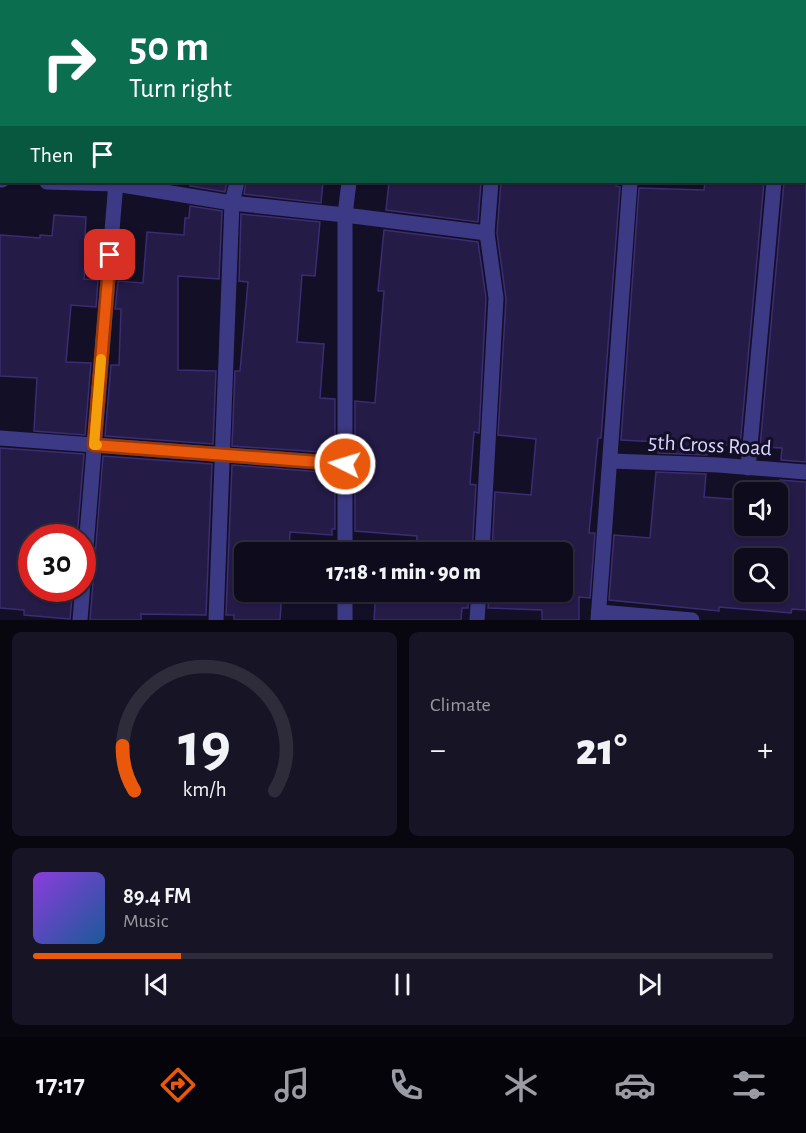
<!DOCTYPE html>
<meta charset="utf-8">
<style>
:root{--surface:#0e0b1c;--page:#171425;--text:#f1f3f6;--muted:#9b9ba3;--line:#2e2b3b;--accent:#ea580c}
body{margin:0;font-family:"Alegreya Sans",sans-serif;background:var(--page);color:var(--text);height:100vh;display:flex;flex-direction:column;font-size:22px;white-space:nowrap}
*{box-sizing:border-box;margin:0}
p{font-size:20px;color:var(--muted)}
.icon{flex:none;width:33px;height:33px;fill:none;stroke:currentColor;stroke-width:2;stroke-linecap:round;stroke-linejoin:round}
.map{position:relative;height:620px;overflow:hidden}
.sheet{display:flex;flex-direction:column;gap:12px;padding:12px;background:#08060f;flex:1}
.sheet>*{flex:none}
.banner{position:absolute;left:0px;top:0px;width:807px;height:183px;box-shadow:0 2px 4px #0004,0 0 0 2px var(--line);background:#0b6e4f;color:#fff;overflow:hidden}
.tools{position:absolute;left:734px;top:482px;display:grid;gap:12px}
.tools a{display:grid;place-items:center;width:54px;height:54px;border-radius:9px;background:var(--surface);box-shadow:0 2px 4px #0004,0 0 0 2px var(--line);font-size:30px}
.speed{position:absolute;left:18px;top:524px;display:flex;gap:12px;font-size:30px;font-weight:700;text-align:center}
.speed>*{display:grid;place-content:center;width:78px;height:78px;border-radius:50%;background:var(--surface);box-shadow:0 2px 4px #0004,0 0 0 2px var(--line);line-height:1}
.speed .limit{border:9px solid #d22;background:#fff;color:#111}
.pin{position:absolute;display:grid;place-items:center;width:51px;height:51px;color:#fff;margin:-26px;border-radius:12px;box-shadow:0 3px 9px #0006}
.me{position:absolute;width:66px;margin:-33px;rotate:275deg;stroke-linejoin:round;filter:drop-shadow(0 0 4px #0008)}
.turn{display:flex;align-items:center;gap:21px;height:126px;padding:0 30px;font-size:27px}
.turn .icon{width:78px;height:78px;stroke-width:2.5}
.turn b{display:block;font-size:42px;line-height:51px}
.then{display:flex;align-items:center;height:57px;padding:0 30px;background:#0003;gap:12px;font-size:22px}
.big{font-size:45px;font-weight:800;line-height:1.1}
.sheet .widget{flex:1;display:flex;flex-direction:column;justify-content:center;gap:9px;min-width:0;padding:0 21px;border-radius:9px;background:var(--page)}
.sheet .dial{align-items:center;gap:0}
.dial svg{height:156px;overflow:visible;fill:none;stroke:var(--line);stroke-width:7;stroke-linecap:round;text-anchor:middle}
.dial text{fill:var(--text);stroke:none}
.song{display:flex;align-items:center;gap:18px}
.cover{width:72px;height:72px;border-radius:9px;background:linear-gradient(135deg,hsl(270 70% 55%),hsl(210 70% 35%))}
.played{height:6px;border-radius:3px;background:linear-gradient(90deg,var(--accent) 20%,var(--line) 20%)}
.keys{display:flex;justify-content:space-around;direction:ltr}
.heat{display:flex;justify-content:space-between;align-items:center;font-size:33px;direction:ltr}
.sheet .tiles{flex:1;display:grid;gap:12px;grid-template-columns:1fr 1fr}
.widget:last-child{grid-column:span 2}
.trip{position:absolute;left:234px;top:542px;width:339px;height:60px;border-radius:9px;background:var(--surface);box-shadow:0 2px 4px #0004,0 0 0 2px var(--line);font-weight:800;line-height:60px;text-align:center}
.tabs{display:flex;height:96px;justify-content:space-around;align-items:center;background:#06040b;color:var(--muted)}
.tabs .icon{width:42px;height:42px}
.tabs .on{color:var(--accent)}
.tabs b{font-size:27px;color:var(--text)}
.map>svg:first-child{display:block}
.building{fill:#241b47;stroke:#3b2d73;stroke-width:1.5;fill-rule:evenodd}
.lines{fill:none;stroke-linecap:round;stroke-linejoin:round}
.street{stroke:#3d3a85;stroke-width:15}
.route-casing{stroke:#983908;stroke-width:15}
.route{stroke:#ea580c;stroke-width:10}
.slow{stroke:#f59e0b;stroke-width:10}
.labels{text-anchor:middle;stroke-width:6;stroke-linejoin:round;paint-order:stroke}
.street-label{font-size:22px;fill:#d9d4ff;stroke:#130f26}
</style>
<div class="map">
<svg width="806" height="620" viewBox="0 0 806 620">
<rect width="100%" height="100%" fill="#130f26"/>
<g class="building">
<path d="M 191,182 L 227,182 L 225,192 L 190,186 Z"/>
<path d="M 246,182 L 323,182 L 321,203 L 244,194 Z"/>
<path d="M 389,182 L 481,182 L 478,222 L 386,210 Z"/>
<path d="M 501,182 L 616,182 L 616,186 L 620,187 L 601,438 L 598,438 L 589,533 L 595,533 L 590,598 L 579,597 L 579,620 L 542,620 L 542,610 L 488,608 L 489,591 L 562,591 L 562,552 L 492,552 L 495,492 L 531,495 L 536,439 L 498,435 L 506,299 L 497,233 Z"/>
<path d="M 705,182 L 764,182 L 740,446 L 708,444 L 707,455 L 658,453 L 659,442 L 621,440 L 639,188 L 704,190 Z"/>
<path d="M 784,182 L 806,182 L 806,462 L 781,460 L 782,448 L 760,447 Z"/>
<path d="M 190,206 L 222,211 L 219,279 L 178,276 L 178,370 L 216,371 L 213,444 L 105,436 L 111,365 L 119,365 L 121,309 L 115,309 L 118,281 L 143,283 L 147,232 L 184,235 L 185,218 L 189,218 Z"/>
<path d="M 241,214 L 320,222 L 315,276 L 302,275 L 297,342 L 324,344 L 320,398 L 335,399 L 335,453 L 232,446 L 235,371 L 240,371 L 248,282 L 239,281 Z"/>
<path d="M 54,215 L 86,217 L 85,239 L 87,239 L 84,279 L 98,280 L 96,307 L 71,305 L 66,362 L 91,363 L 85,435 L 34,431 L 37,378 L 0,376 L 0,235 L 40,238 L 40,235 L 52,236 Z"/>
<path d="M 384,230 L 478,242 L 486,298 L 479,433 L 474,432 L 470,484 L 476,485 L 472,552 L 416,552 L 417,536 L 355,531 L 355,401 L 375,403 L 384,291 L 378,291 Z"/>
<path d="M 0,448 L 84,454 L 77,537 L 32,537 L 32,588 L 73,588 L 70,619 L 24,615 L 24,610 L 0,608 Z"/>
<path d="M 103,456 L 212,464 L 206,615 L 141,614 L 141,620 L 90,620 Z"/>
<path d="M 232,465 L 335,473 L 335,529 L 332,529 L 332,535 L 290,532 L 289,552 L 244,552 L 244,591 L 282,591 L 280,620 L 234,620 L 234,615 L 226,615 Z"/>
<path d="M 656,472 L 706,474 L 704,497 L 744,500 L 744,525 L 777,525 L 780,480 L 806,482 L 806,610 L 792,609 L 791,613 L 719,607 L 719,611 L 609,600 L 614,535 L 650,538 ZM 744,558 L 777,558 L 777,591 L 744,591 Z"/>
<path d="M 376,591 L 469,591 L 468,608 L 462,608 L 461,620 L 374,620 Z"/>
</g>
<g class="lines">
<g class="street">
<path d="M 17,2 L 17,0"/>
<path d="M 135,2 L 136,0"/>
<path d="M 257,2 L 257,0"/>
<path d="M 371,2 L 371,0"/>
<path d="M 503,2 L 503,0"/>
<path d="M 640,2 L 640,0"/>
<path d="M 0,169 L 2,168"/>
<path d="M 0,180 L 2,180"/>
<path d="M 47,182 L 116,184 L 232,203 L 345,215 L 487,233"/>
<path d="M 0,438 L 345,464"/>
<path d="M 611,461 L 718,465 L 806,472"/>
<path d="M 748,468 L 774,182"/>
<path d="M 345,552 L 345,215 L 349,182"/>
<path d="M 482,552 L 496,298 L 487,233 L 491,182"/>
<path d="M 345,591 L 345,620"/>
<path d="M 599,612 L 692,620"/>
<path d="M 80,620 L 116,182"/>
<path d="M 216,620 L 232,203 L 237,182"/>
<path d="M 477,620 L 479,591"/>
<path d="M 598,620 L 630,182"/>
</g>
</g>
<g class="lines">
<defs>
<path id="route" d="M 110,255 L 94,445 L 345,464"/>
</defs>
<use href="#route" class="route-casing"/>
<use href="#route" class="route"/>
<path class="slow" d="M 97,445 L 94,445 L 101,359"/>
</g>
<g class="labels">
<g class="street-label">
<text transform="translate(710 444) rotate(3)" y="8">5th Cross Road</text>
</g>
</g>
</svg>
<div class="tools">
<a><svg class="icon" aria-label="sound" viewBox="0 0 24 24"><path d="M4 9h4l5-4v14l-5-4H4zM17 9q2 3 0 6"/></svg></a>
<a><svg class="icon" aria-label="search" viewBox="0 0 24 24"><circle cx="10" cy="10" r="6"/><path d="M15 15l6 6"/></svg></a>
</div>
<div class="speed"><div class="limit">30</div></div>
<div class="pin" style="left:110px;top:255px;background:#d93025"><svg class="icon" aria-label="arrive" viewBox="0 0 24 24"><path d="M6 21V4h12l-3 4 3 4H6"/></svg></div>
<svg class="me" style="left:345px;top:464px" viewBox="-20 -20 40 40"><circle r="17" fill="#ea580c" stroke="#fff" stroke-width="3"/><path d="M0-11L8 9 0 5-8 9z" fill="#fff"/></svg>
<div class="trip">17:18 · 1 min · 90 m</div>
<div class="banner">
<div class="turn"><svg class="icon" aria-label="right" viewBox="0 0 24 24"><path d="M7 20v-9h11M14 6l5 5-5 5"/></svg><div><b>50 m</b>Turn right</div></div>
<div class="then">Then<svg class="icon" aria-label="arrive" viewBox="0 0 24 24"><path d="M6 21V4h12l-3 4 3 4H6"/></svg></div>
</div>
</div>
<section class="sheet">
<div class="tiles">
<div class="widget dial"><svg viewBox="0 0 100 80">
<path d="M14 69A42 42 0 1 1 86 69"/>
<path d="M14 69A42 42 0 0 1 8 46" stroke="#ea580c"/>
<text x="50" y="56" font-size="32" font-weight="700">19</text>
<text x="50" y="72" font-size="11">km/h</text>
</svg></div>
<div class="widget"><p>Climate</p>
<div class="heat"><a>−</a><b class="big">21°</b><a>+</a></div>
</div>
<div class="widget">
<div class="song"><i class="cover"></i><div><b>89.4 FM</b><p>Music</p></div></div>
<div class="played"></div>
<div class="keys"><svg class="icon" aria-label="previous" viewBox="0 0 24 24"><path d="M18 5L8 12l10 7zM5 5v14"/></svg><svg class="icon" aria-label="pause" viewBox="0 0 24 24"><path d="M8 5v14M16 5v14"/></svg><svg class="icon" aria-label="next" viewBox="0 0 24 24"><path d="M6 5l10 7-10 7zM19 5v14"/></svg></div>
</div>
</div>
</section>
<nav class="tabs">
<b>17:17</b>
<svg class="icon on" aria-label="directions" viewBox="0 0 24 24"><path d="M12 3l9 9-9 9-9-9zM9 14v-3h6M13 9l2 2-2 2"/></svg>
<svg class="icon" aria-label="music" viewBox="0 0 24 24"><path d="M9 18V5l10-2v13"/><circle cx="6" cy="18" r="3"/><circle cx="16" cy="16" r="3"/></svg>
<svg class="icon" aria-label="phone" viewBox="0 0 24 24"><path d="M5 4h4l2 5-3 2q2 4 5 5l2-3 5 2v4C11 20 4 13 5 4z"/></svg>
<svg class="icon" aria-label="climate" viewBox="0 0 24 24"><path d="M12 3v18M4 7l16 10M4 17L20 7"/></svg>
<svg class="icon" aria-label="car" viewBox="0 0 24 24"><path d="M5 17H2v-5l4-1 3-4h7l3 4 3 1v5h-3M9 17h6M6 11h13"/><circle cx="7" cy="17" r="2"/><circle cx="17" cy="17" r="2"/></svg>
<svg class="icon" aria-label="filters" viewBox="0 0 24 24"><path d="M4 7h16M4 17h16"/><circle cx="9" cy="7" r="2"/><circle cx="15" cy="17" r="2"/></svg>
</nav>
